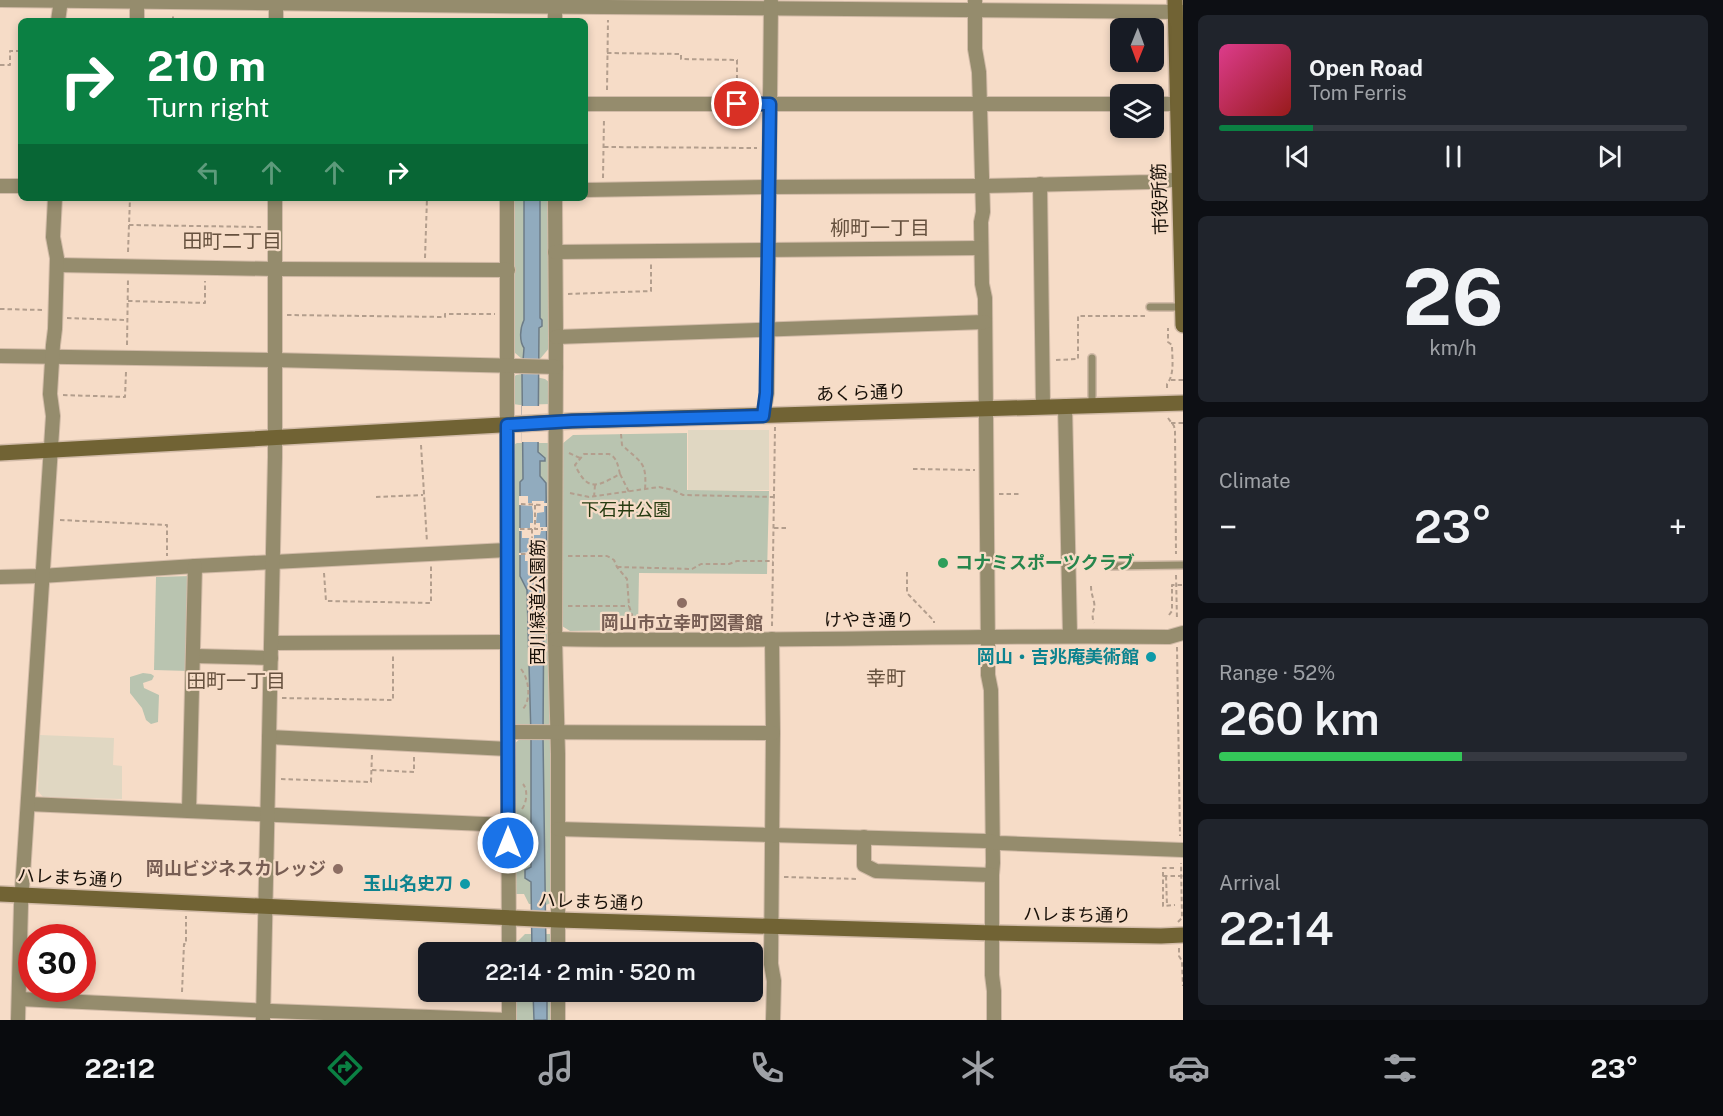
<!DOCTYPE html>
<meta charset="utf-8">
<style>
:root{--surface:#171b24;--page:#20242c;--text:#f1f3f6;--muted:#9ea1a6;--line:#363941;--accent:#0b8043}
body{margin:0;font-family:"Public Sans","Noto Sans JP",sans-serif;background:var(--page);color:var(--text);height:100vh;display:flex;flex-direction:column;font-size:22px;white-space:nowrap}
*{box-sizing:border-box;margin:0}
p{font-size:20px;color:var(--muted)}
.icon{flex:none;width:33px;height:33px;fill:none;stroke:currentColor;stroke-width:2;stroke-linecap:round;stroke-linejoin:round}
.map{position:relative;flex:1;overflow:hidden}
.side{display:flex;flex-direction:column;gap:15px;padding:15px;background:#0d0f14;width:540px}
.side>*{flex:none}
.guide{position:absolute;left:18px;top:18px;width:570px;height:183px;border-radius:9px;box-shadow:0 3px 9px #0003;background:#0b8043;color:#fff;overflow:hidden}
.needle{width:39px;rotate:181deg}
.tools{position:absolute;left:1110px;top:18px;display:grid;gap:12px}
.tools a{display:grid;place-items:center;width:54px;height:54px;border-radius:9px;background:var(--surface);box-shadow:0 3px 9px #0003;font-size:30px}
.speed{position:absolute;left:18px;top:924px;display:flex;gap:12px;font-size:30px;font-weight:700;text-align:center}
.speed>*{display:grid;place-content:center;width:78px;height:78px;border-radius:50%;background:var(--surface);box-shadow:0 3px 9px #0003;line-height:1}
.speed .limit{border:9px solid #d22;background:#fff;color:#111}
.pin{position:absolute;display:grid;place-items:center;width:51px;height:51px;color:#fff;margin:-26px;border:3px solid #fff;border-radius:50%;box-shadow:0 2px 6px #0007}
.me{position:absolute;width:66px;margin:-33px;rotate:0deg;stroke-linejoin:round;filter:drop-shadow(0 0 4px #0008)}
.turn{display:flex;align-items:center;gap:21px;height:126px;padding:0 30px;font-size:27px}
.turn .icon{width:78px;height:78px;stroke-width:2.5}
.turn b{display:block;font-size:42px;line-height:51px}
.lanes{display:flex;align-items:center;height:57px;padding:0 30px;background:#0003;justify-content:center;gap:30px;direction:ltr}
.lanes .off{opacity:.35}
.big{font-size:45px;font-weight:600;line-height:1.1}
.side .tile{flex:1;display:flex;flex-direction:column;justify-content:center;gap:9px;min-width:0;padding:0 21px;border-radius:9px;background:var(--page)}
.side .dial{align-items:center;gap:0}
.dial b{font-size:78px;line-height:1}
.song{display:flex;align-items:center;gap:18px}
.cover{width:72px;height:72px;border-radius:9px;background:linear-gradient(135deg,hsl(330 70% 55%),hsl(0 70% 35%))}
.played{height:6px;border-radius:3px;background:linear-gradient(90deg,var(--accent) 20%,var(--line) 20%)}
.keys{display:flex;justify-content:space-around;direction:ltr}
.heat{display:flex;justify-content:space-between;align-items:center;font-size:33px;direction:ltr}
.charge{height:9px;border-radius:4px;background:linear-gradient(90deg,#34c759 52%,var(--line) 0)}
.trip{position:absolute;left:418px;top:942px;width:345px;height:60px;border-radius:9px;background:var(--surface);box-shadow:0 3px 9px #0003;font-weight:600;line-height:60px;text-align:center}
.tabs{display:flex;height:96px;justify-content:space-around;align-items:center;background:#090b0e;color:var(--muted)}
.tabs .icon{width:42px;height:42px}
.tabs .on{color:var(--accent)}
.tabs b{font-size:27px;color:var(--text)}
main{display:flex;flex:1;min-height:0}
.map>svg:first-child{display:block}
.education{fill:#e0d7c2}
.green{fill:#b9c4b0}
.water{fill:#91abbe;stroke:#6d7c87;stroke-width:1.5}
.pier{fill:#f6dcc7}
.lines{fill:none;stroke-linecap:round;stroke-linejoin:round}
.lane-casing{stroke:#d2bba8;stroke-width:10}
.street-casing{stroke:#d2bba8;stroke-width:16}
.secondary-casing{stroke:#d2bba8;stroke-width:18}
.path{stroke:#b39e8d;stroke-width:2;stroke-dasharray:4.5 3;stroke-linecap:butt}
.lane{stroke:#958c6d;stroke-width:7}
.street{stroke:#958c6d;stroke-width:14}
.secondary{stroke:#716334;stroke-width:15}
.path-bridge{stroke:#b39e8d;stroke-width:2;stroke-dasharray:4.5 3;stroke-linecap:butt}
.route-casing{stroke:#114b97;stroke-width:15}
.route{stroke:#1a73e8;stroke-width:10}
.leisure-dot{fill:#2e9e5b;stroke:#f6dcc7;stroke-width:2}
.education-dot{fill:#8d6e63;stroke:#f6dcc7;stroke-width:2}
.culture-dot{fill:#0f9aa8;stroke:#f6dcc7;stroke-width:2}
.labels{text-anchor:middle;stroke-width:4.5;stroke-linejoin:round;paint-order:stroke}
.street-label{font-size:18px;fill:#181008;stroke:#f6dcc7}
.park-label{font-size:18px;fill:#263b11;stroke:#f6dcc7}
.leisure-label{font-size:18px;font-weight:bold;fill:#27864d;stroke:#f6dcc7;text-anchor:start}
.education-label{font-size:18px;font-weight:bold;fill:#785e54;stroke:#f6dcc7}
.culture-label{font-size:18px;font-weight:bold;fill:#0d838f;stroke:#f6dcc7;text-anchor:end}
.neighbourhood-label{font-size:20px;fill:#66513e;stroke:#f6dcc7}
</style>
<main>
<div class="map">
<svg width="1183" height="1020" viewBox="0 0 1183 1020">
<rect width="100%" height="100%" fill="#f6dcc7"/>
<g class="education">
<rect x="688" y="430" width="81" height="60"/>
<path d="M 40,735 L 114,738 L 113,765 L 122,766 L 122,799 L 43,797 L 38,791 Z"/>
</g>
<g class="green">
<path d="M 517,198 L 545,198 L 550,201 L 550,347 L 540,359 L 522,359 L 514,352 L 514,201 Z"/>
<path d="M 522,374 L 545,379 L 549,382 L 550,404 L 520,405 L 513,404 L 513,378 L 516,375 Z"/>
<path d="M 687,433 L 687,490 L 769,491 L 767,574 L 639,573 L 638,630 L 570,631 L 562,626 L 562,444 L 573,435 Z"/>
<path d="M 517,443 L 550,443 L 550,722 L 549,726 L 519,728 L 514,725 L 513,445 Z"/>
<path d="M 191,576 L 189,671 L 154,670 L 156,577 Z"/>
<path d="M 143,673 L 151,674 L 154,676 L 152,680 L 143,683 L 144,688 L 159,695 L 158,722 L 151,724 L 146,720 L 142,708 L 130,693 L 130,677 Z"/>
<path d="M 522,737 L 549,738 L 551,741 L 553,902 L 546,905 L 529,904 L 524,894 L 515,894 L 514,744 Z"/>
<path d="M 525,934 L 551,934 L 552,952 L 515,952 L 515,941 L 518,941 Z"/>
<path d="M 515,992 L 552,992 L 552,1020 L 516,1020 Z"/>
</g>
<g class="water">
<path d="M 524,198 L 540,198 L 540,318 L 542,320 L 542,326 L 539,328 L 538,452 L 545,458 L 545,461 L 540,461 L 540,476 L 546,483 L 547,566 L 544,584 L 543,737 L 546,952 L 532,952 L 531,882 L 525,878 L 525,870 L 531,867 L 531,737 L 527,590 L 520,576 L 520,482 L 523,479 L 522,374 L 524,348 C 519,341 520,328 524,320 Z"/>
<path d="M 533,992 L 547,992 L 547,1020 L 534,1020 Z"/>
</g>
<g class="pier">
<rect x="522" y="406" width="18" height="36"/>
<path d="M 519,496 L 528,496 L 528,503 L 532,503 L 532,501 L 544,501 L 544,503 L 547,503 L 547,506 L 544,506 L 544,512 L 537,513 L 536,523 L 540,523 L 540,527 L 547,527 L 547,531 L 541,531 L 540,535 L 534,535 L 534,552 L 547,552 L 547,555 L 534,556 L 534,563 L 546,575 L 543,577 L 531,565 L 531,561 L 525,561 L 525,555 L 519,555 L 519,553 L 530,552 L 530,538 L 522,538 L 522,531 L 519,531 L 519,528 L 530,528 L 530,523 L 533,523 L 533,512 L 532,506 L 519,505 Z"/>
</g>
<g class="lines">
<defs>
<g id="lane">
<path d="M 1150,307 L 1183,307"/>
<path d="M 1092,358 L 1092,405"/>
<path d="M 1110,566 L 1183,565"/>
</g>
<g id="street">
<path d="M 0,0 L 492,6 L 1183,12"/>
<path d="M 975,0 L 975,49 L 979,72 L 983,212 L 981,222 L 982,284 L 985,298 L 988,651 L 988,675 L 991,690 L 993,863 L 992,875 L 992,975 L 994,991 L 994,1020"/>
<path d="M 58,21 L 61,0"/>
<path d="M 137,21 L 137,2"/>
<path d="M 276,21 L 276,0"/>
<path d="M 555,21 L 555,0"/>
<path d="M 585,104 L 1120,104"/>
<path d="M 1154,104 L 1177,104"/>
<path d="M 1040,184 L 1043,406"/>
<path d="M 0,186 L 21,186"/>
<path d="M 585,190 L 768,187 L 982,186 L 1150,182 L 1183,179"/>
<path d="M 507,198 L 507,550 L 509,952"/>
<path d="M 555,198 L 556,337 L 555,639 L 558,754 L 558,952"/>
<path d="M 555,252 L 981,248"/>
<path d="M 57,265 L 275,269 L 508,270"/>
<path d="M 556,337 L 985,322"/>
<path d="M 0,356 L 274,360 L 556,367"/>
<path d="M 1065,406 L 1070,635"/>
<path d="M 763,416 L 767,393 L 771,2"/>
<path d="M 0,577 L 41,576 L 195,566 L 507,550"/>
<path d="M 555,639 C 760,643 965,634 1169,637 L 1183,633"/>
<path d="M 772,639 L 773,733 L 771,964 L 774,981 L 773,1020"/>
<path d="M 272,643 L 507,642"/>
<path d="M 194,656 L 271,658"/>
<path d="M 508,732 L 773,733"/>
<path d="M 269,737 L 508,749"/>
<path d="M 28,804 L 508,825"/>
<path d="M 189,811 L 195,566"/>
<path d="M 558,829 L 986,841 L 999,843 L 1183,850"/>
<path d="M 864,837 L 864,865 L 876,871 L 992,875"/>
<path d="M 509,992 L 509,1020"/>
<path d="M 19,999 L 271,1011 L 509,1020"/>
<path d="M 18,1020 L 21,905 L 53,416 L 50,394 L 53,345 L 55,329 L 57,258 L 53,237 L 55,198"/>
<path d="M 263,1020 L 275,457 L 275,198"/>
<path d="M 558,1020 L 558,992"/>
</g>
<g id="secondary">
<path d="M 1175,0 L 1183,325"/>
<path d="M 0,453 L 572,421 L 1183,403"/>
<path d="M 0,894 L 558,920 L 993,933 L 1161,936 L 1183,935"/>
</g>
</defs>
<use href="#lane" class="lane-casing"/>
<use href="#street" class="street-casing"/>
<use href="#secondary" class="secondary-casing"/>
<g class="path">
<path d="M 173,21 L 173,15"/>
<path d="M 607,53 L 681,54 L 681,59 L 737,60 L 737,92"/>
<path d="M 0,65 L 10,65 L 10,51 L 21,51"/>
<path d="M 607,90 L 608,20"/>
<path d="M 604,147 L 757,148"/>
<path d="M 603,178 L 604,118"/>
<path d="M 129,225 L 261,227"/>
<path d="M 128,252 L 130,198"/>
<path d="M 425,258 L 427,198"/>
<path d="M 568,294 L 651,291 L 651,263"/>
<path d="M 128,301 L 205,303 L 205,281"/>
<path d="M 0,309 L 43,310"/>
<path d="M 287,315 L 445,317 L 445,314 L 495,314"/>
<path d="M 67,318 L 127,320"/>
<path d="M 127,345 L 128,279"/>
<path d="M 1056,360 L 1078,359 L 1078,316 L 1145,316"/>
<path d="M 1171,380 L 1183,380"/>
<path d="M 1167,388 L 1167,384 C 1175,374 1172,358 1172,345 L 1168,342 L 1168,328"/>
<path d="M 63,395 L 125,397 L 126,372"/>
<path d="M 1168,418 L 1174,426 L 1175,431 L 1176,554"/>
<path d="M 1171,423 L 1183,423"/>
<path d="M 621,434 L 622,445 C 641,463 647,461 645,490"/>
<path d="M 421,445 L 427,542"/>
<path d="M 569,453 L 580,458"/>
<path d="M 913,469 L 975,470"/>
<path d="M 620,474 C 618,466 617,457 609,454 L 584,454 L 575,465 C 588,493 598,486 620,474 L 629,492"/>
<path d="M 570,493 L 589,497 L 659,487 L 673,490 L 683,495 L 774,497"/>
<path d="M 999,494 L 1020,494"/>
<path d="M 376,497 L 423,495"/>
<path d="M 594,497 L 595,485"/>
<path d="M 521,504 L 542,505"/>
<path d="M 535,505 L 535,529 L 543,529"/>
<path d="M 60,520 L 167,525 L 167,556"/>
<path d="M 774,528 L 786,528"/>
<path d="M 520,529 L 532,529"/>
<path d="M 532,529 L 532,564 L 542,573"/>
<path d="M 521,554 L 543,554"/>
<path d="M 568,556 L 607,556 L 614,560 L 617,567 L 627,579 L 629,606 L 632,615 L 632,627"/>
<path d="M 617,567 L 692,569 L 701,564 L 729,564 L 737,561 L 773,561"/>
<path d="M 907,572 L 907,593 L 934,621 L 934,623"/>
<path d="M 324,573 L 326,601 L 431,603 L 431,566"/>
<path d="M 1176,575 L 1177,620"/>
<path d="M 1091,586 C 1091,593 1093,597 1094,602 C 1096,611 1090,611 1094,623"/>
<path d="M 568,606 L 629,606"/>
<path d="M 1169,615 L 1172,611 L 1172,587"/>
<path d="M 772,626 L 775,427"/>
<path d="M 1177,647 L 1180,836"/>
<path d="M 521,669 C 529,679 532,700 522,710"/>
<path d="M 282,698 L 393,700 L 393,654"/>
<path d="M 372,770 L 414,772 L 414,757"/>
<path d="M 281,779 L 371,782 L 372,754"/>
<path d="M 522,809 C 527,802 528,790 523,784"/>
<path d="M 1174,868 L 1163,868 L 1163,906 L 1175,905"/>
<path d="M 1166,876 L 1167,906"/>
<path d="M 784,877 L 859,879"/>
<path d="M 1178,922 L 1182,918 L 1181,863"/>
<path d="M 1179,948 L 1179,956 L 1182,961 L 1183,986"/>
<path d="M 182,992 L 184,944 L 186,944 L 186,916"/>
</g>
<use href="#lane" class="lane"/>
<use href="#street" class="street"/>
<use href="#secondary" class="secondary"/>
<g class="path-bridge">
<path d="M 1172,587 L 1172,585 L 1183,585"/>
<path d="M 1163,876 L 1183,876"/>
</g>
</g>
<g class="lines">
<defs>
<path id="route" d="M 508,843 L 507,425 L 572,421 L 763,416 L 766,393 L 770,104 L 737,104"/>
</defs>
<use href="#route" class="route-casing"/>
<use href="#route" class="route"/>
</g>
<circle class="leisure-dot" cx="943" cy="563" r="6"/>
<g class="education-dot">
<circle cx="682" cy="603" r="6"/>
<circle cx="338" cy="869" r="6"/>
</g>
<g class="culture-dot">
<circle cx="1151" cy="657" r="6"/>
<circle cx="465" cy="884" r="6"/>
</g>
<g class="labels">
<g class="street-label">
<text transform="translate(1160 199) rotate(-92)" y="6">市役所筋</text>
<text transform="translate(861 393) rotate(-2)" y="6">あくら通り</text>
<text transform="translate(538 602) rotate(-90)" y="6">西川緑道公園筋</text>
<text x="869" y="626">けやき通り</text>
<text transform="translate(71 878) rotate(3)" y="6">ハレまち通り</text>
<text transform="translate(592 902) rotate(2)" y="6">ハレまち通り</text>
<text transform="translate(1077 915) rotate(1)" y="6">ハレまち通り</text>
</g>
<g class="park-label">
<text x="626" y="516">下石井公園</text>
</g>
<g class="leisure-label">
<text x="955" y="569">コナミスポーツクラブ</text>
</g>
<g class="education-label">
<text x="682" y="629">岡山市立幸町図書館</text>
<text x="326" y="875" text-anchor="end">岡山ビジネスカレッジ</text>
</g>
<g class="culture-label">
<text x="1139" y="663">岡山・吉兆庵美術館</text>
<text x="453" y="890">玉山名史刀</text>
</g>
<g class="neighbourhood-label">
<text x="880" y="235">柳町一丁目</text>
<text x="232" y="248">田町二丁目</text>
<text x="886" y="685">幸町</text>
<text x="236" y="688">田町一丁目</text>
</g>
</g>
</svg>
<div class="tools">
<a><svg class="needle" viewBox="-14 -14 28 28"><path d="M0-13l5 13h-10z" fill="#e53935"/><path d="M0 13l5-13h-10z" fill="#9ea1a6"/></svg></a>
<a><svg class="icon" aria-label="layers" viewBox="0 0 24 24"><path d="M12 4l9 5-9 5-9-5zM3 14l9 5 9-5"/></svg></a>
</div>
<div class="speed"><div class="limit">30</div></div>
<div class="pin" style="left:737px;top:104px;background:#d93025"><svg class="icon" aria-label="arrive" viewBox="0 0 24 24"><path d="M6 21V4h12l-3 4 3 4H6"/></svg></div>
<svg class="me" style="left:508px;top:843px" viewBox="-20 -20 40 40"><circle r="17" fill="#1a73e8" stroke="#fff" stroke-width="3"/><path d="M0-11L8 9 0 5-8 9z" fill="#fff"/></svg>
<div class="trip">22:14 · 2 min · 520 m</div>
<div class="guide">
<div class="turn"><svg class="icon" aria-label="right" viewBox="0 0 24 24"><path d="M7 20v-9h11M14 6l5 5-5 5"/></svg><div><b>210 m</b>Turn right</div></div>
<div class="lanes"><svg class="icon off" aria-label="left" viewBox="0 0 24 24"><path d="M17 20v-9H6M10 6l-5 5 5 5"/></svg><svg class="icon off" aria-label="ahead" viewBox="0 0 24 24"><path d="M12 20V5M6 11l6-6 6 6"/></svg><svg class="icon off" aria-label="ahead" viewBox="0 0 24 24"><path d="M12 20V5M6 11l6-6 6 6"/></svg><svg class="icon" aria-label="right" viewBox="0 0 24 24"><path d="M7 20v-9h11M14 6l5 5-5 5"/></svg></div>
</div>
</div>
<section class="side">
<div class="tile">
<div class="song"><i class="cover"></i><div><b>Open Road</b><p>Tom Ferris</p></div></div>
<div class="played"></div>
<div class="keys"><svg class="icon" aria-label="previous" viewBox="0 0 24 24"><path d="M18 5L8 12l10 7zM5 5v14"/></svg><svg class="icon" aria-label="pause" viewBox="0 0 24 24"><path d="M8 5v14M16 5v14"/></svg><svg class="icon" aria-label="next" viewBox="0 0 24 24"><path d="M6 5l10 7-10 7zM19 5v14"/></svg></div>
</div>
<div class="tile dial"><b>26</b><p>km/h</p></div>
<div class="tile"><p>Climate</p>
<div class="heat"><a>−</a><b class="big">23°</b><a>+</a></div>
</div>
<div class="tile"><p>Range · 52%</p><b class="big">260 km</b><div class="charge"></div></div>
<div class="tile"><p>Arrival</p><b class="big">22:14</b></div>
</section>
</main>
<nav class="tabs">
<b>22:12</b>
<svg class="icon on" aria-label="directions" viewBox="0 0 24 24"><path d="M12 3l9 9-9 9-9-9zM9 14v-3h6M13 9l2 2-2 2"/></svg>
<svg class="icon" aria-label="music" viewBox="0 0 24 24"><path d="M9 18V5l10-2v13"/><circle cx="6" cy="18" r="3"/><circle cx="16" cy="16" r="3"/></svg>
<svg class="icon" aria-label="phone" viewBox="0 0 24 24"><path d="M5 4h4l2 5-3 2q2 4 5 5l2-3 5 2v4C11 20 4 13 5 4z"/></svg>
<svg class="icon" aria-label="climate" viewBox="0 0 24 24"><path d="M12 3v18M4 7l16 10M4 17L20 7"/></svg>
<svg class="icon" aria-label="car" viewBox="0 0 24 24"><path d="M5 17H2v-5l4-1 3-4h7l3 4 3 1v5h-3M9 17h6M6 11h13"/><circle cx="7" cy="17" r="2"/><circle cx="17" cy="17" r="2"/></svg>
<svg class="icon" aria-label="filters" viewBox="0 0 24 24"><path d="M4 7h16M4 17h16"/><circle cx="9" cy="7" r="2"/><circle cx="15" cy="17" r="2"/></svg>
<b>23°</b>
</nav>
